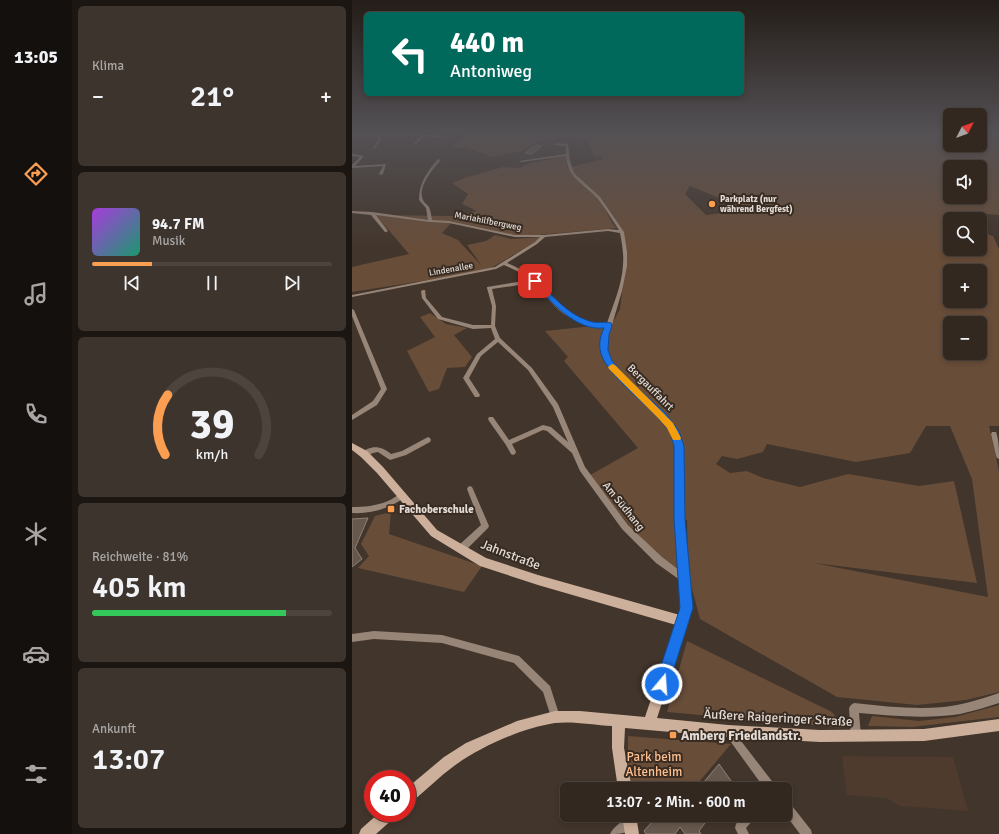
<!DOCTYPE html>
<html lang="de">
<meta charset="utf-8">
<style>
:root{--surface:#322820;--page:#3d342d;--text:#f1f3f6;--muted:#a8a6a5;--line:#4d443e;--accent:#fc9e52}
body{margin:0;font-family:Signika,sans-serif;background:var(--page);color:var(--text);height:100vh;display:flex;flex-direction:column;font-size:15px;white-space:nowrap}
*{box-sizing:border-box;margin:0}
p{font-size:13px;color:var(--muted)}
.icon{flex:none;width:22px;height:22px;fill:none;stroke:currentColor;stroke-width:2;stroke-linecap:round;stroke-linejoin:round}
.map{position:relative;flex:1;overflow:hidden}
.details{display:flex;flex-direction:column;gap:6px;padding:6px;background:#1c1612;width:280px}
.details>*{flex:none}
.banner{position:absolute;left:12px;top:12px;width:380px;height:84px;border-radius:6px;box-shadow:0 2px 6px #0003,0 0 0 1px var(--line);background:#00695c;color:#fff;overflow:hidden}
.needle{width:26px;rotate:48deg}
.fabs{position:absolute;left:591px;top:108px;display:grid;gap:8px}
.fabs a{display:grid;place-items:center;width:44px;height:44px;border-radius:6px;background:var(--surface);box-shadow:0 2px 6px #0003,0 0 0 1px var(--line);font-size:20px}
.speed{position:absolute;left:12px;top:770px;display:flex;gap:8px;font-size:20px;font-weight:700;text-align:center}
.speed>*{display:grid;place-content:center;width:52px;height:52px;border-radius:50%;background:var(--surface);box-shadow:0 2px 6px #0003,0 0 0 1px var(--line);line-height:1}
.speed .limit{border:6px solid #d22;background:#fff;color:#111}
.pin{position:absolute;display:grid;place-items:center;width:34px;height:34px;color:#fff;margin:-17px;border-radius:8px;box-shadow:0 2px 6px #0006}
.me{position:absolute;width:44px;margin:-22px;rotate:18deg;stroke-linejoin:round;filter:drop-shadow(0 0 3px #0008)}
.turn{display:flex;align-items:center;gap:14px;height:84px;padding:0 20px;font-size:18px}
.turn .icon{width:52px;height:52px;stroke-width:2.5}
.turn b{display:block;font-size:28px;line-height:34px}
.big{font-size:30px;font-weight:600;line-height:1.1}
.details .widget{flex:1;display:flex;flex-direction:column;justify-content:center;gap:6px;min-width:0;padding:0 14px;border-radius:6px;background:var(--page)}
.details .dial{align-items:center;gap:0}
.dial svg{height:104px;overflow:visible;fill:none;stroke:var(--line);stroke-width:7;stroke-linecap:round;text-anchor:middle}
.dial text{fill:var(--text);stroke:none}
.song{display:flex;align-items:center;gap:12px}
.cover{width:48px;height:48px;border-radius:6px;background:linear-gradient(135deg,hsl(280 70% 55%),hsl(160 70% 35%))}
.played{height:4px;border-radius:2px;background:linear-gradient(90deg,var(--accent) 25%,var(--line) 25%)}
.keys{display:flex;justify-content:space-around;direction:ltr}
.heat{display:flex;justify-content:space-between;align-items:center;font-size:22px;direction:ltr}
.charge{height:6px;border-radius:3px;background:linear-gradient(90deg,#34c759 81%,var(--line) 0)}
.trip{position:absolute;left:208px;top:782px;width:232px;height:40px;border-radius:6px;background:var(--surface);box-shadow:0 2px 6px #0003,0 0 0 1px var(--line);font-weight:600;line-height:40px;text-align:center}
main{display:flex;flex:1;min-height:0}
.dock{display:flex;flex-direction:column;width:72px;justify-content:space-around;align-items:center;background:#14100d;color:var(--muted)}
.dock .icon{width:28px;height:28px}
.dock .active{color:var(--accent)}
.dock b{font-size:18px;color:var(--text)}
.map>svg:first-child{display:block}
.built{fill:#4e3b2d}
.green{fill:#684d39;fill-rule:evenodd}
.building{fill:#66584d;stroke:#8f8075}
.lines{fill:none;stroke-linecap:round;stroke-linejoin:round}
.street{fill:#978578;fill-rule:evenodd}
.secondary{fill:#cdb09b;fill-rule:evenodd}
.route{fill:#1a73e8;stroke:#114b97}
.slow{fill:#f59e0b}
.poi-dot{fill:#fc9e52;stroke:#382b21;stroke-width:1.5}
.labels{text-anchor:middle;stroke-width:4;stroke-linejoin:round;paint-order:stroke}
.far-poi-label{font-size:9px;font-weight:bold;fill:#e3dbd5;stroke:#382b21;text-anchor:start}
.far-street-label{font-size:9px;fill:#e3dbd5;stroke:#382b21}
.street-label{font-size:11px;fill:#e3dbd5;stroke:#382b21}
.poi-label{font-size:11px;font-weight:bold;fill:#e3dbd5;stroke:#382b21;text-anchor:start}
.near-street-label{font-size:13px;fill:#e3dbd5;stroke:#382b21}
.near-poi-label{font-size:13px;font-weight:bold;fill:#e3dbd5;stroke:#382b21;text-anchor:start}
.near-park-label{font-size:13px;fill:#fcbd8f;stroke:#382b21}
</style>
<main>
<nav class="dock">
<b>13:05</b>
<svg class="icon active" aria-label="directions" viewBox="0 0 24 24"><path d="M12 3l9 9-9 9-9-9zM9 14v-3h6M13 9l2 2-2 2"/></svg>
<svg class="icon" aria-label="music" viewBox="0 0 24 24"><path d="M9 18V5l10-2v13"/><circle cx="6" cy="18" r="3"/><circle cx="16" cy="16" r="3"/></svg>
<svg class="icon" aria-label="phone" viewBox="0 0 24 24"><path d="M5 4h4l2 5-3 2q2 4 5 5l2-3 5 2v4C11 20 4 13 5 4z"/></svg>
<svg class="icon" aria-label="climate" viewBox="0 0 24 24"><path d="M12 3v18M4 7l16 10M4 17L20 7"/></svg>
<svg class="icon" aria-label="car" viewBox="0 0 24 24"><path d="M5 17H2v-5l4-1 3-4h7l3 4 3 1v5h-3M9 17h6M6 11h13"/><circle cx="7" cy="17" r="2"/><circle cx="17" cy="17" r="2"/></svg>
<svg class="icon" aria-label="filters" viewBox="0 0 24 24"><path d="M4 7h16M4 17h16"/><circle cx="9" cy="7" r="2"/><circle cx="15" cy="17" r="2"/></svg>
</nav>
<section class="details">
<div class="widget"><p>Klima</p>
<div class="heat"><a>−</a><b class="big">21°</b><a>+</a></div>
</div>
<div class="widget">
<div class="song"><i class="cover"></i><div><b>94.7 FM</b><p>Musik</p></div></div>
<div class="played"></div>
<div class="keys"><svg class="icon" aria-label="previous" viewBox="0 0 24 24"><path d="M18 5L8 12l10 7zM5 5v14"/></svg><svg class="icon" aria-label="pause" viewBox="0 0 24 24"><path d="M8 5v14M16 5v14"/></svg><svg class="icon" aria-label="next" viewBox="0 0 24 24"><path d="M6 5l10 7-10 7zM19 5v14"/></svg></div>
</div>
<div class="widget dial"><svg viewBox="0 0 100 80">
<path d="M14 69A42 42 0 1 1 86 69"/>
<path d="M14 69A42 42 0 0 1 16 23" stroke="#fc9e52"/>
<text x="50" y="56" font-size="32" font-weight="700">39</text>
<text x="50" y="72" font-size="11">km/h</text>
</svg></div>
<div class="widget"><p>Reichweite · 81%</p><b class="big">405 km</b><div class="charge"></div></div>
<div class="widget"><p>Ankunft</p><b class="big">13:07</b></div>
</section>
<div class="map">
<svg width="647" height="834" viewBox="0 0 647 834">
<rect width="100%" height="100%" fill="#42352b"/>
<path class="built" d="M 490,756 L 601,757 L 616,811 L 548,806 L 534,798 L 495,795 Z"/>
<g class="green">
<path d="M 120,132 L 132,132 L 131,134 L 136,135 L 140,132 L 598,132 L 598,145 L 628,145 L 628,132 L 647,132 L 647,215 L 603,211 L 603,219 L 598,219 L 598,249 L 628,249 L 628,231 L 641,236 L 647,249 L 647,426 L 637,426 L 647,471 L 647,692 L 614,700 L 565,705 L 485,697 L 348,619 L 336,574 L 335,520 L 328,519 L 327,443 L 323,484 L 328,571 L 309,559 L 277,525 L 238,475 L 286,448 L 212,361 L 216,357 L 193,331 L 260,324 L 268,309 L 275,253 L 271,231 L 249,202 L 261,224 L 265,228 L 163,237 L 99,223 L 90,233 L 106,240 L 130,266 L 115,245 L 134,241 L 143,235 L 159,239 L 192,237 L 134,271 L 0,292 L 0,267 L 57,254 L 24,215 L 100,216 L 125,211 L 110,204 L 116,194 L 100,183 L 112,178 L 151,167 L 167,168 L 179,163 L 214,156 L 215,168 L 250,159 L 249,156 L 242,157 L 236,141 L 218,136 L 182,143 L 169,151 L 141,157 L 115,148 L 100,147 ZM 598,167 L 628,167 L 628,197 L 598,197 ZM 338,186 L 367,198 L 386,211 L 354,215 L 333,194 ZM 598,271 L 628,271 L 628,301 L 598,301 ZM 598,323 L 628,323 L 628,353 L 598,353 ZM 574,426 L 598,426 L 620,479 L 636,597 L 462,563 L 625,583 L 602,481 L 567,486 L 496,474 L 448,487 L 411,478 L 395,471 L 378,473 L 364,464 L 370,456 L 385,459 L 411,452 L 415,444 L 504,462 L 558,453 Z"/>
<path d="M 78,313 L 94,324 L 115,328 L 102,335 L 120,357 L 113,367 L 95,368 L 87,389 L 77,392 L 55,351 L 83,337 L 68,317 Z"/>
<path d="M 39,512 L 37,534 L 130,566 L 112,592 L 6,568 L 17,556 L 9,544 L 23,516 Z"/>
<path d="M 335,641 L 480,712 L 493,728 L 315,712 Z"/>
<path d="M 647,705 L 647,717 L 560,727 L 516,726 L 520,716 L 567,721 L 603,717 Z"/>
<path d="M 276,736 L 379,744 L 341,789 L 279,789 L 276,771 Z"/>
</g>
<g class="building">
<path d="M 183,145 L 190,146 L 180,154 L 173,153 Z"/>
<path d="M 16,518 L 3,548 L 10,559 L 0,567 L 0,519 Z"/>
<path d="M 367,764 L 382,785 L 380,789 L 346,789 Z"/>
<path d="M 306,815 L 359,815 L 347,831 L 349,834 L 333,834 L 328,827 L 323,834 L 294,834 L 292,831 Z"/>
</g>
<g class="lines">
<g class="street">
<path d="M 0,133 L 71,134 L 95,137 L 94,138 L 72,136 L 63,145 L 62,144 L 69,136 L 26,135 L 29,139 L 22,149 L 21,148 L 27,139 L 23,135 L 0,135 Z"/>
<path d="M 203,143 L 216,144 L 218,161 L 222,173 L 248,197 L 272,232 L 275,252 L 275,266 L 270,291 L 255,342 L 257,357 L 276,381 L 320,423 L 326,435 L 329,446 L 332,470 L 332,530 L 338,608 L 334,624 L 331,625 L 328,624 L 327,621 L 330,608 L 328,580 L 304,563 L 270,529 L 228,471 L 220,453 L 195,431 L 191,430 L 160,444 L 164,452 L 163,454 L 161,455 L 159,454 L 154,445 L 137,421 L 136,419 L 137,417 L 141,417 L 157,440 L 191,425 L 199,427 L 216,442 L 201,407 L 176,370 L 146,342 L 129,356 L 117,378 L 128,395 L 127,397 L 123,397 L 111,378 L 125,354 L 143,339 L 139,328 L 121,329 L 86,319 L 70,298 L 69,291 L 71,290 L 73,290 L 74,298 L 90,317 L 121,325 L 139,325 L 140,306 L 135,288 L 135,287 L 178,280 L 167,272 L 152,265 L 144,269 L 0,297 L 0,295 L 143,267 L 183,242 L 188,237 L 163,237 L 97,223 L 78,222 L 24,215 L 36,231 L 34,232 L 33,232 L 19,215 L 0,213 L 0,211 L 20,212 L 76,220 L 74,208 L 67,200 C 67,183 75,172 86,159 L 89,160 C 81,169 65,187 71,200 C 72,203 76,205 77,207 C 79,211 79,216 80,220 L 97,221 L 163,235 L 192,235 L 256,229 L 267,230 C 260,220 254,209 246,199 C 233,184 215,179 214,156 L 169,162 L 167,161 L 214,154 L 214,146 L 202,145 ZM 256,231 L 268,233 C 270,244 272,254 271,265 C 270,285 261,305 255,323 C 235,324 217,315 203,300 C 197,294 191,285 184,280 C 176,273 165,267 155,263 L 185,244 L 193,237 ZM 181,283 C 191,291 198,302 207,310 C 220,321 238,327 254,327 L 249,342 L 252,358 L 272,383 L 316,427 C 328,453 324,480 324,508 C 324,529 326,549 327,570 L 310,557 L 276,525 L 233,467 L 206,404 L 180,368 L 148,338 L 143,326 L 144,306 L 140,289 Z"/>
<path d="M 0,154 L 12,156 L 3,166 L 34,164 L 31,174 L 29,175 L 27,174 L 31,166 L 0,168 L 0,165 L 8,157 L 0,156 Z"/>
<path d="M 0,309 L 2,310 L 35,389 L 25,405 L 0,420 L 0,415 L 21,401 L 29,389 L 0,316 Z"/>
<path d="M 640,432 L 644,432 C 647,441 647,449 647,459 L 645,458 L 644,456 L 639,434 Z"/>
<path d="M 76,437 L 78,438 L 79,440 L 78,442 L 54,455 L 38,460 L 26,452 L 21,453 L 12,457 L 10,456 L 9,454 C 18,444 30,446 39,454 L 50,451 Z"/>
<path d="M 118,486 L 120,487 L 121,489 L 137,526 L 136,528 L 113,551 L 110,552 L 107,551 L 106,548 L 107,545 L 129,525 L 115,489 L 116,487 Z"/>
<path d="M 50,493 L 52,494 L 53,496 L 52,498 C 36,509 19,514 0,513 L 0,507 C 12,507 24,506 36,501 C 41,499 45,495 50,493 Z"/>
<path d="M 22,631 L 90,635 L 167,656 L 198,686 L 208,717 L 206,720 L 203,722 L 200,720 L 191,692 L 162,663 L 90,643 L 22,639 L 0,642 L 0,634 Z"/>
<path d="M 647,693 L 647,703 C 634,707 622,711 608,714 C 575,719 541,716 507,713 L 509,736 L 507,739 L 504,741 L 501,739 L 499,736 L 497,708 L 499,705 L 502,703 C 532,706 562,710 592,707 C 611,705 629,699 647,693 Z"/>
<path d="M 376,726 L 379,728 L 423,785 L 424,789 L 413,789 L 373,734 L 371,731 L 373,728 Z"/>
<path d="M 433,801 L 437,802 L 459,830 L 460,834 L 448,834 L 433,814 Z"/>
<path d="M 391,815 L 403,815 L 402,819 L 394,828 L 397,834 L 386,834 L 383,828 L 384,824 Z"/>
<path d="M 277,818 L 281,819 L 282,823 C 278,834 268,834 258,834 C 261,827 270,821 277,818 Z"/>
</g>
<g class="secondary">
<path d="M 0,443 L 15,451 L 31,467 L 85,530 L 134,558 L 186,575 L 335,617 L 337,621 L 305,718 L 376,725 L 468,730 L 572,729 L 647,719 L 647,731 L 572,741 L 468,742 L 376,737 L 273,728 L 272,748 L 280,789 L 266,789 L 260,748 L 260,726 C 242,725 221,721 203,723 C 170,728 128,747 102,766 C 87,777 74,790 60,802 L 55,804 L 55,788 L 92,757 L 114,743 L 165,721 L 203,711 L 228,711 L 293,717 L 324,625 L 186,585 L 128,566 L 79,536 L 25,473 L 9,457 L 0,450 Z"/>
<path d="M 27,813 L 44,813 L 42,818 L 24,834 L 7,834 L 9,829 Z"/>
<path d="M 270,815 L 284,815 L 287,834 L 273,834 Z"/>
</g>
</g>
<linearGradient id="sky" x2="0" y2="1"><stop stop-color="#241d18"/><stop offset="0.53" stop-color="#545155"/><stop offset="1" stop-color="#545155" stop-opacity="0"/></linearGradient>
<rect width="647" height="249" fill="url(#sky)"/>
<path class="route" d="M 181,280 L 185,280 C 201,296 215,314 237,321 C 245,324 252,321 259,323 L 260,325 L 257,335 L 256,350 L 260,361 L 277,380 L 314,414 L 327,431 L 332,446 L 333,519 L 341,608 L 317,684 L 315,689 L 310,691 L 305,689 L 303,684 L 328,608 L 322,519 L 322,446 C 321,443 320,438 319,434 C 305,410 250,374 248,349 C 247,342 249,334 252,328 C 223,331 199,301 181,283 Z"/>
<path class="slow" d="M 260,364 L 263,365 L 321,423 L 329,438 L 328,440 L 321,440 L 315,428 L 307,419 L 257,369 L 256,367 Z"/>
<g class="poi-dot">
<circle cx="360" cy="204" r="4"/>
<rect x="35" y="505" width="8" height="8" rx="2"/>
<rect x="317" y="731" width="8" height="8" rx="2"/>
</g>
<g class="labels">
<g class="far-poi-label">
<text x="368" y="202">Parkplatz (nur<tspan x="368" dy="10">während Bergfest)</tspan></text>
</g>
<g class="far-street-label">
<text transform="translate(136 221) rotate(11)" y="3">Mariahilfbergweg</text>
<text transform="translate(99 269) rotate(-10)" y="3">Lindenallee</text>
</g>
<g class="street-label">
<text transform="translate(299 387) rotate(45)" y="4">Bergauffahrt</text>
<text transform="translate(272 506) rotate(51)" y="4">Am Südhang</text>
</g>
<g class="poi-label">
<text x="47" y="513">Fachoberschule</text>
</g>
<g class="near-street-label">
<text transform="translate(159 554) rotate(21)" y="5">Jahnstraße</text>
<text transform="translate(426 717) rotate(3)" y="5">Äußere Raigeringer Straße</text>
</g>
<g class="near-poi-label">
<text x="329" y="740">Amberg Friedlandstr.</text>
</g>
<g class="near-park-label">
<text x="302" y="761">Park beim<tspan x="302" dy="15">Altenheim</tspan></text>
</g>
</g>
</svg>
<div class="fabs">
<a><svg class="needle" viewBox="-14 -14 28 28"><path d="M0-13l5 13h-10z" fill="#e53935"/><path d="M0 13l5-13h-10z" fill="#a8a6a5"/></svg></a>
<a><svg class="icon" aria-label="sound" viewBox="0 0 24 24"><path d="M4 9h4l5-4v14l-5-4H4zM17 9q2 3 0 6"/></svg></a>
<a><svg class="icon" aria-label="search" viewBox="0 0 24 24"><circle cx="10" cy="10" r="6"/><path d="M15 15l6 6"/></svg></a>
<a>+</a>
<a>−</a>
</div>
<div class="speed"><div class="limit">40</div></div>
<div class="pin" style="left:183px;top:281px;background:#d93025"><svg class="icon" aria-label="arrive" viewBox="0 0 24 24"><path d="M6 21V4h12l-3 4 3 4H6"/></svg></div>
<svg class="me" style="left:310px;top:684px" viewBox="-20 -20 40 40"><circle r="17" fill="#1a73e8" stroke="#fff" stroke-width="3"/><path d="M0-11L8 9 0 5-8 9z" fill="#fff"/></svg>
<div class="trip">13:07 · 2 Min. · 600 m</div>
<div class="banner">
<div class="turn"><svg class="icon" aria-label="left" viewBox="0 0 24 24"><path d="M17 20v-9H6M10 6l-5 5 5 5"/></svg><div><b>440 m</b>Antoniweg</div></div>
</div>
</div>
</main>
